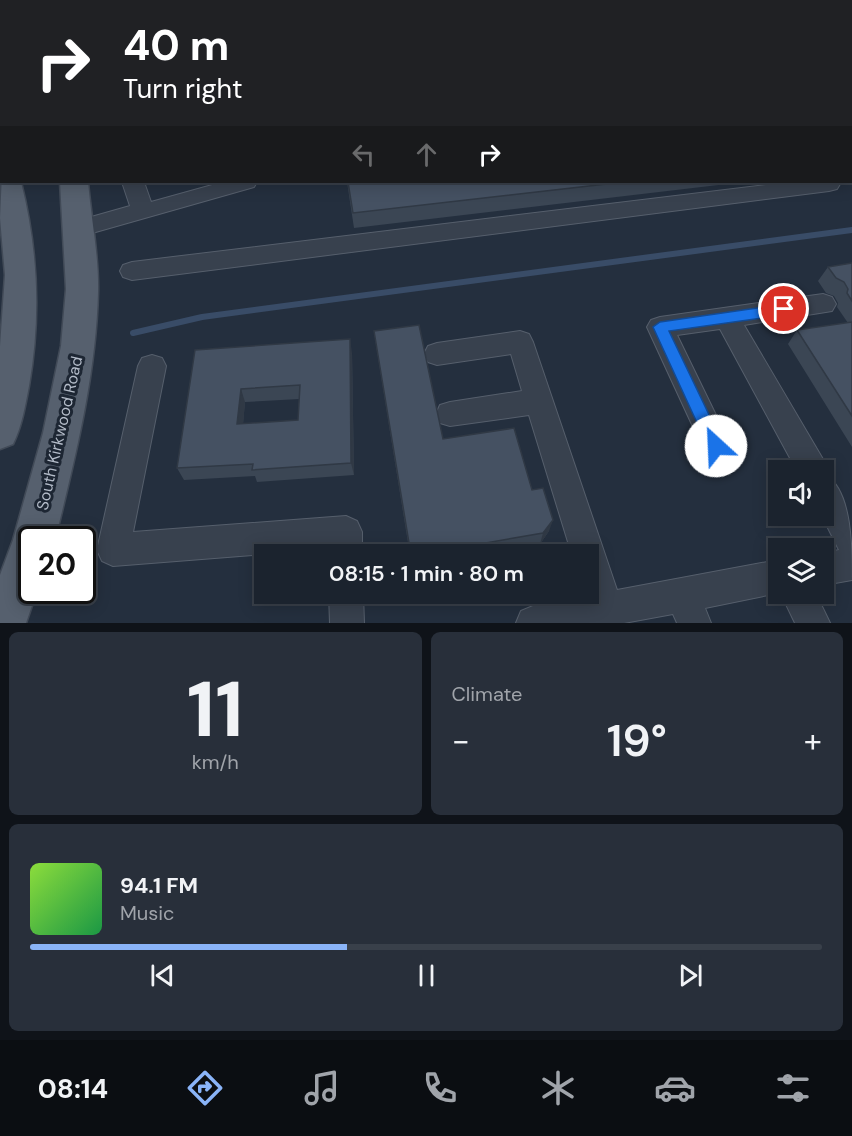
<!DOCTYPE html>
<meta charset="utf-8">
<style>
:root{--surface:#1b232e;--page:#282f3a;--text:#f1f3f6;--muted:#a0a4aa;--line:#39404a;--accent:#8ab4f8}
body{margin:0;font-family:"DM Sans",sans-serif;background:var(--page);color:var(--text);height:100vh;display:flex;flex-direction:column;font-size:22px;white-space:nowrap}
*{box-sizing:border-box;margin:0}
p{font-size:20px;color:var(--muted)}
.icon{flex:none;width:33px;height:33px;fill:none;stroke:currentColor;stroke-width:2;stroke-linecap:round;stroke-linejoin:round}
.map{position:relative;height:623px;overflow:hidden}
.panel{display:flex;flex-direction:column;gap:9px;padding:9px;background:#0f1319;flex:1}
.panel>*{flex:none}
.hud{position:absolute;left:0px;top:0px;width:852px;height:183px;box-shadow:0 3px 15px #0003,0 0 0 2px var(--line);background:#202124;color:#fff;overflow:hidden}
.fabs{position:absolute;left:768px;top:460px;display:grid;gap:12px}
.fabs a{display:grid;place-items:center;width:66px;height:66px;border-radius:0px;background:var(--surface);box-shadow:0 3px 15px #0003,0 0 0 2px var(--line);font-size:30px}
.speed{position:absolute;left:18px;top:526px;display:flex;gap:12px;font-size:30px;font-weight:700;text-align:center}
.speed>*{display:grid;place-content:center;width:78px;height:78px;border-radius:50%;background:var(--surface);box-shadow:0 3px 15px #0003,0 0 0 2px var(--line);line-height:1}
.speed .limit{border:3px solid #111;border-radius:9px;background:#fff;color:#111}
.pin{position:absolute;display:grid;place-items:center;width:51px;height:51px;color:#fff;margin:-26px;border:3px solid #fff;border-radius:50%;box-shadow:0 2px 6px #0007}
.me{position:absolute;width:66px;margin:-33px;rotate:335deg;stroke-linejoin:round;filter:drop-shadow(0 0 4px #0008)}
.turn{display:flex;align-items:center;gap:21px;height:126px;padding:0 24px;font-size:27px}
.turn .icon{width:78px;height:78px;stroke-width:2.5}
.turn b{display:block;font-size:42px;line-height:51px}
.lanes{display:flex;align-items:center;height:57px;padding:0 24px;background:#0003;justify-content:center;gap:30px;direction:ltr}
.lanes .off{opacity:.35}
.big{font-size:45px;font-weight:600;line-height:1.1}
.panel .tile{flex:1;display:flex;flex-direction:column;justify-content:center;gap:9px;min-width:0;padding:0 21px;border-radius:9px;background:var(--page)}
.panel .dial{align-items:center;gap:0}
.dial b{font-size:78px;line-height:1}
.song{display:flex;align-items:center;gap:18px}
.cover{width:72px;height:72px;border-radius:9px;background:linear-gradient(135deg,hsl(90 70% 55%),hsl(140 70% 35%))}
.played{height:6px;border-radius:3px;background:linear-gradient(90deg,var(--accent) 40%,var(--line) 40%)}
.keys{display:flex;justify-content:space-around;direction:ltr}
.heat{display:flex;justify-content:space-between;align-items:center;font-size:33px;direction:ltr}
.panel .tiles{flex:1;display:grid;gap:9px;grid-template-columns:1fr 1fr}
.tile:last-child{grid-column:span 2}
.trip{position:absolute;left:254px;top:544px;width:345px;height:60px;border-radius:0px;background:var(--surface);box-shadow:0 3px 15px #0003,0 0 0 2px var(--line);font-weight:600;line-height:60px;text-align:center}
.dock{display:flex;height:96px;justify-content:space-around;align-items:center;background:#0b0e12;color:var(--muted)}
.dock .icon{width:42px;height:42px}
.dock .selected{color:var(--accent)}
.dock b{font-size:27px;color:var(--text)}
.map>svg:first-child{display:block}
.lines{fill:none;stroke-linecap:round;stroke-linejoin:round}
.stream{stroke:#394c67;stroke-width:6}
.minor-casing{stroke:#565f6c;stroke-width:2}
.major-casing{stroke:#414a57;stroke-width:3}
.minor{fill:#38414e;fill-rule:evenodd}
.major{fill:#56606e;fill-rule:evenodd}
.wall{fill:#3b4654;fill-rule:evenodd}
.shaded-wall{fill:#303945}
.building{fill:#455162;stroke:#303945;stroke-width:1.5;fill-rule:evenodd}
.route{fill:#1a73e8;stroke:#114b97;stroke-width:1.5}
.labels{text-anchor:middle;stroke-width:6;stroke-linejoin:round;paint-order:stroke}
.street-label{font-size:16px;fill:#b4bcc9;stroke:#1d2633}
</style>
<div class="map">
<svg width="852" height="623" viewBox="0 0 852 623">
<rect width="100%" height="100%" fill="#242f3e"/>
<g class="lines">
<path class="stream" d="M 133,333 L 202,317 L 852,230"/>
<defs>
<g id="minor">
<path d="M 66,0 L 92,0 L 65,2 Z"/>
<path d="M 131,0 L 152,0 L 130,2 Z"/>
<path d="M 205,0 L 221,0 L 222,2 L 206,2 Z"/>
<path d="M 396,0 L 413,0 L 395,2 Z"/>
<path d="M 437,0 L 454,0 L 436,2 Z"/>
<rect x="484" y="0" width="16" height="2"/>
<path d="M 527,0 L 543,0 L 544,2 L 528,2 Z"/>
<path d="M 616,0 L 632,0 L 633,2 L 617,2 Z"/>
<path d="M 655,0 L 671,0 L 672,2 L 656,2 Z"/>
<path d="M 692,0 L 709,0 L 710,2 L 693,2 Z"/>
<rect x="850" y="47" width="2" height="11"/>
<path d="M 850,141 L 852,141 L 852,156 L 850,155 Z"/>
<path d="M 122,182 L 144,182 L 151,202 L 223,182 L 257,182 L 254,187 L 78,237 L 70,235 L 66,229 L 70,223 L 130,206 Z"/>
<path d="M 790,182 L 838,182 L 840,184 L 837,189 L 829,191 L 132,280 L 123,277 L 120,271 L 123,265 L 132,262 Z"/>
<path d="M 823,294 L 832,297 L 836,304 L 832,311 L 744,325 L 824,461 L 828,471 L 826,476 C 852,490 852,550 852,580 L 824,585 L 824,553 L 839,550 L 822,516 L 824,516 L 824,471 L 797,471 L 720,329 L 677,335 L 731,446 L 726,455 L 716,459 L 706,455 L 647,327 L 651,320 L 660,317 Z"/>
<path d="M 520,331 L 529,334 L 533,342 L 617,590 L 778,560 L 778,593 L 705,608 L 711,623 L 677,623 L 673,614 L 624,623 L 516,623 L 521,611 L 533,606 L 588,594 L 588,555 L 572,555 L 529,415 L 450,426 L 440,423 L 436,414 L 440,405 L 450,402 L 522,391 L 511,354 L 437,365 L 428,362 L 424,354 L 428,346 L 437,343 Z"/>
<path d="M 152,355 L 162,358 L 166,366 L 133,532 L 346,516 L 357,521 L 362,532 L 362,555 L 330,555 L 330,549 L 113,566 L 102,561 L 97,550 L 138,366 L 142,358 Z"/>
<path d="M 329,594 L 363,594 L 364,623 L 330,623 Z"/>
<path d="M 781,594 L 816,594 L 830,623 L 795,623 Z"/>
</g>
<g id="major">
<rect x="0" y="2" width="2" height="14"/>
<path d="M 0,97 L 2,98 L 2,114 L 0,114 Z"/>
<path d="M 2,174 L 2,182 L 21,182 C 38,250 41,317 29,386 C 25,406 22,426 13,444 L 0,449 L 0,346 L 5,275 L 0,218 Z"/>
<path d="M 60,182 L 88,182 C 91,218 99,256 98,292 C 96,376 75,458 55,540 L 32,540 L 32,591 L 37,591 L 26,623 L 0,623 L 0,575 L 13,540 L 43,433 L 61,346 L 66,289 Z"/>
</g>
</defs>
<use href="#minor" class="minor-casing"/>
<use href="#major" class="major-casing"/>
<use href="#minor" class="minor"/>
<use href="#major" class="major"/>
</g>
<g class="wall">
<path d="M 820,0 L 852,0 L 852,44 L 850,42 L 850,2 L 820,2 Z"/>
<path d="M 347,182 L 744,182 L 354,228 Z"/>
<path d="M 852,263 L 852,447 L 788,344 L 797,330 L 848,323 L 837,307 L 838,303 L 834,296 L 826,293 L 818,281 L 828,267 Z"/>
<path d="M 374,331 L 443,439 L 532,490 L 549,531 L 540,544 L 475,555 L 410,555 L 376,345 Z"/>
<path d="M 195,350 L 352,353 L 354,475 L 257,482 L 255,476 L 184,480 L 177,468 ZM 299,399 L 298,420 L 243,424 L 245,402 Z"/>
</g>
<g class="shaded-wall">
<path d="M 350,339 L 352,353 L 354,475 L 351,463 Z"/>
<path d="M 241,389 L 245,402 L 242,437 L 237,424 Z"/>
<path d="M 553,520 L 549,531 L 540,544 L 543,533 Z"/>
</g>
<g class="building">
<path d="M 155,0 L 194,0 L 196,2 L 150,2 Z"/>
<path d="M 827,0 L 852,0 L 852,23 L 850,21 L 850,2 L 829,2 Z"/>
<path d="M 348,182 L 624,182 L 353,213 Z"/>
<path d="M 852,263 L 852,301 L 847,293 L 848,289 L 844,282 L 836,278 L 828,267 Z"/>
<path d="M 852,322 L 852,416 L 797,330 Z"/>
<path d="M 419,325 L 443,439 L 514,428 L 532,490 L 543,488 L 553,520 L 543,533 L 417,555 L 411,555 L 374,331 Z"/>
<path d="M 350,339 L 351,463 L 252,470 L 253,464 L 177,468 L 195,350 ZM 300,385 L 298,420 L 237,424 L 241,389 Z"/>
</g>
<path class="route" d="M 784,304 L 791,309 L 784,315 L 669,331 L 724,446 L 721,451 L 716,453 L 710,451 L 653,327 L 660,322 Z"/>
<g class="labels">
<g class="street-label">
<text transform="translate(59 433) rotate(-77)" y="6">South Kirkwood Road</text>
</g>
</g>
</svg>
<div class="fabs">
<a><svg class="icon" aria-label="sound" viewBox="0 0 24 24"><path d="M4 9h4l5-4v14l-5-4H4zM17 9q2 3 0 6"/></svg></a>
<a><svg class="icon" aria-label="layers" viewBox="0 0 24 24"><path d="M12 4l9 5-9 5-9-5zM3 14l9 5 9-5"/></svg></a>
</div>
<div class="speed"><div class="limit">20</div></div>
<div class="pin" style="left:784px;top:309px;background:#d93025"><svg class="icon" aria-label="arrive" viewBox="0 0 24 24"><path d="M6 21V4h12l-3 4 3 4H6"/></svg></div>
<svg class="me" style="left:716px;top:446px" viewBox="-20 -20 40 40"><circle r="19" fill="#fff"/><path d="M0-13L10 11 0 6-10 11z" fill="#1a73e8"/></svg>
<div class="trip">08:15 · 1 min · 80 m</div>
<div class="hud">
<div class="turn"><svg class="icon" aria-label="right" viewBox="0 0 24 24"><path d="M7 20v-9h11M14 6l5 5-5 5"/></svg><div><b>40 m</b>Turn right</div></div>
<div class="lanes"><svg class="icon off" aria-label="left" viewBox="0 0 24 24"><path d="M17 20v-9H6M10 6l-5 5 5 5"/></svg><svg class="icon off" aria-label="ahead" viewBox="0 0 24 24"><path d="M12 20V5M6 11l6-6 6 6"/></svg><svg class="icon" aria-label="right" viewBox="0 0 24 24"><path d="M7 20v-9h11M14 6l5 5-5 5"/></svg></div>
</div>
</div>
<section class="panel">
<div class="tiles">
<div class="tile dial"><b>11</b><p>km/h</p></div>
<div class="tile"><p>Climate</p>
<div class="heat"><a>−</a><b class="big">19°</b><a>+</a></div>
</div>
<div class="tile">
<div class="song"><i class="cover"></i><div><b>94.1 FM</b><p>Music</p></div></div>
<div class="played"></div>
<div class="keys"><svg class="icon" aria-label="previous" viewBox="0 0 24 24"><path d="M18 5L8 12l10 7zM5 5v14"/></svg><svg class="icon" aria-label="pause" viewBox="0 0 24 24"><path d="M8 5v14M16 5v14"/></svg><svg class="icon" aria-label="next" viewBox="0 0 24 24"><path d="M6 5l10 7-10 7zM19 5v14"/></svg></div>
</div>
</div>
</section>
<nav class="dock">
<b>08:14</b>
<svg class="icon selected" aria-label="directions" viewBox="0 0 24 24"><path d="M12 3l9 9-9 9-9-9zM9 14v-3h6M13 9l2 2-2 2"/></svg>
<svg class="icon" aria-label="music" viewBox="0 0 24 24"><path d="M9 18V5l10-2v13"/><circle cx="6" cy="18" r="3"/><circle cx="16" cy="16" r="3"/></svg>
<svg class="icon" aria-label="phone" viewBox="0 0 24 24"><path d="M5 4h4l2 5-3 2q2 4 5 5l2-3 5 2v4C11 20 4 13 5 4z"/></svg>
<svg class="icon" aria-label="climate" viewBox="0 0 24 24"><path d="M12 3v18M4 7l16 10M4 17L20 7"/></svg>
<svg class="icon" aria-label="car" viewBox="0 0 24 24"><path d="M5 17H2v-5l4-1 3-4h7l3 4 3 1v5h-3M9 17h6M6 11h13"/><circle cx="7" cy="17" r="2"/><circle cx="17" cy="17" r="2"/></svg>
<svg class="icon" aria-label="filters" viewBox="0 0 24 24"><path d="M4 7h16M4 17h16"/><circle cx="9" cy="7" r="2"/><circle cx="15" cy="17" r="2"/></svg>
</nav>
